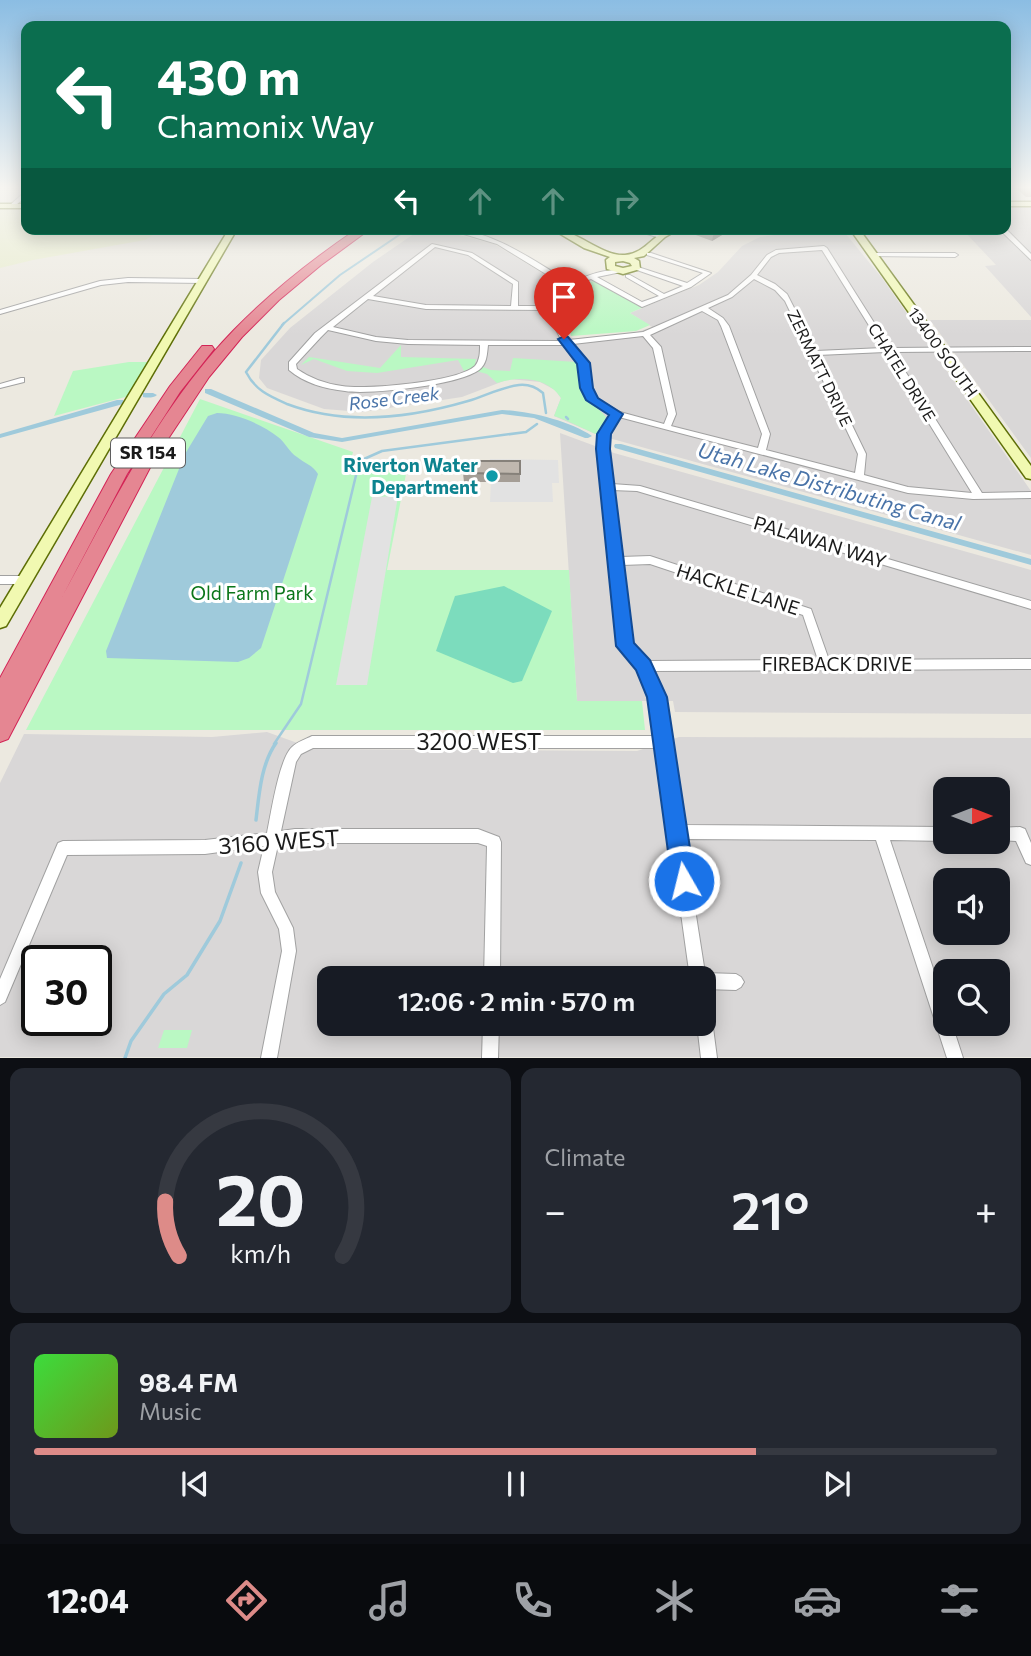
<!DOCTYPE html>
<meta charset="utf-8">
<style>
:root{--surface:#171b24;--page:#242831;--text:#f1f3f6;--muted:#9ea1a6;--line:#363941;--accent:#dd8b88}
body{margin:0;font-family:Commissioner,sans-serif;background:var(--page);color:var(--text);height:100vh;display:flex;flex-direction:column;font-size:26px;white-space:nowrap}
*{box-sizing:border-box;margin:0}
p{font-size:23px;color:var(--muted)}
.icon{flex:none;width:38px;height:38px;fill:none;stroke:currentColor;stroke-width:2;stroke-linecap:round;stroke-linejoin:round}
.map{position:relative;height:1058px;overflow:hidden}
.details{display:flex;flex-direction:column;gap:10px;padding:10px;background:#0d0f14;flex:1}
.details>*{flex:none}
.banner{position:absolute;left:21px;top:21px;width:990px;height:214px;border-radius:14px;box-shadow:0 4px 18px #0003;background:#0b6e4f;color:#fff;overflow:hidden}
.needle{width:46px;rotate:90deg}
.fabs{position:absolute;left:933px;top:777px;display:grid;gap:14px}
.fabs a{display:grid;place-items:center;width:77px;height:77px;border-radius:14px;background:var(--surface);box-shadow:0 4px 18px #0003;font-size:35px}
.speed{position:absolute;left:21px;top:945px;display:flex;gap:14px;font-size:35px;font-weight:700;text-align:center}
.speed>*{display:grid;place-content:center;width:91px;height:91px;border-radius:50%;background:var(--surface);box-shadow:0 4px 18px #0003;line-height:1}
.speed .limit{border:4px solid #111;border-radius:10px;background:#fff;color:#111}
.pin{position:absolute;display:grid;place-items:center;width:60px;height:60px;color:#fff;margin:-72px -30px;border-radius:50% 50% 50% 0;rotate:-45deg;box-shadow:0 0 7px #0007}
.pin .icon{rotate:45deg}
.me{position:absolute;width:77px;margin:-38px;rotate:352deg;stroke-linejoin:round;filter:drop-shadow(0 0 5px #0008)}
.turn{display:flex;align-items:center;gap:24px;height:147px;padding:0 21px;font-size:32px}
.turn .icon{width:91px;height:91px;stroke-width:2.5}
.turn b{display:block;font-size:49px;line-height:60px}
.lanes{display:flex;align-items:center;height:66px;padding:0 21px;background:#0003;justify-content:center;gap:35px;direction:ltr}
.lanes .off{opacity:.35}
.big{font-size:52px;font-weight:600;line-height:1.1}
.details .card{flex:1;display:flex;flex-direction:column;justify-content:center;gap:10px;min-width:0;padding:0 24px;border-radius:14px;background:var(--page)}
.details .dial{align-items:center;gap:0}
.dial svg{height:182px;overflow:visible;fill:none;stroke:var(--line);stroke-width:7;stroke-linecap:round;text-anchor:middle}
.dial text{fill:var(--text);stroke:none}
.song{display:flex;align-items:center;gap:21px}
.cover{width:84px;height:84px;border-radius:10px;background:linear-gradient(135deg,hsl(120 70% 55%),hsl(80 70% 35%))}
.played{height:7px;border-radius:4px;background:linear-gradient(90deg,var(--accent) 75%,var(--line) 75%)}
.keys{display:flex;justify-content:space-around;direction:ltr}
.heat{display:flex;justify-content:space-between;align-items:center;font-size:38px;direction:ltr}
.details .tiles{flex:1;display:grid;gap:10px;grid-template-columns:1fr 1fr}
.card:last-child{grid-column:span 2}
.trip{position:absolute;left:317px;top:966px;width:399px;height:70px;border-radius:14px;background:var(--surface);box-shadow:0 4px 18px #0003;font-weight:600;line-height:70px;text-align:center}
.menu{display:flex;height:112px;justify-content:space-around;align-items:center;background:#090b0e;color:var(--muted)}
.menu .icon{width:49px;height:49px}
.menu .active{color:var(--accent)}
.menu b{font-size:32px;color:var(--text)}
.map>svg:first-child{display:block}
.residential{fill:#d9d7d7;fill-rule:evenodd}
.farmland{fill:#e7ecca}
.park{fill:#baf8c3}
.pitch{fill:#7cdcbd}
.parking{fill:#e2e2e2}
.water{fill:#9fcadb}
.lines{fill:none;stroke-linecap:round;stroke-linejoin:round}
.stream-far2{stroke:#9fcadb;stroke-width:2}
.stream-far1{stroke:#9fcadb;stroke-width:2.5}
.stream{stroke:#9fcadb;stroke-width:3.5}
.canal{fill:#9fcadb;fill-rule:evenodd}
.street-casing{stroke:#a1a1a1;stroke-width:2}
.secondary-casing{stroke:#5d6e05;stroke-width:3}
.highway-casing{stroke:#d32456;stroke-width:2}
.street{fill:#fff;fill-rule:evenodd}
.secondary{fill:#f1f9b1;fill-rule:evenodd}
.highway{fill:#e58692;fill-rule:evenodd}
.wall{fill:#a59e96}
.shaded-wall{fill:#86817a}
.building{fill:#c0b8af;stroke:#86817a;stroke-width:2}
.route{fill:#1a73e8;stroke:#114b97;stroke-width:2}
.culture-dot{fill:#0f9aa8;stroke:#fff;stroke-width:2.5}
.labels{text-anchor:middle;stroke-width:6;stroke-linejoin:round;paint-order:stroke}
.far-street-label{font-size:16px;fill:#1a1a1a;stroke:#fff}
.far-water-label{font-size:18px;font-style:italic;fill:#4973a8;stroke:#fff}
.shield{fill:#fff;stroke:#5f5f5f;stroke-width:2}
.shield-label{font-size:18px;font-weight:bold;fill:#1a1a1a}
.culture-label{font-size:19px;font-weight:bold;fill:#0d838f;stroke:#fff;text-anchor:end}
.street-label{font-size:19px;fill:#1a1a1a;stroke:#fff}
.park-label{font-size:19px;fill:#0b761a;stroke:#fff}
.water-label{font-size:21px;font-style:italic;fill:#4973a8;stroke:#fff}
.near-street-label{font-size:23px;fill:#1a1a1a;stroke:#fff}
</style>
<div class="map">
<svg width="1031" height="1058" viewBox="0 0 1031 1058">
<rect width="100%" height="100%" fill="#ece9e0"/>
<g class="residential">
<path d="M 1006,207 L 1031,208 L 1031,317 L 985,266 L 996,265 L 962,229 L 1006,229 Z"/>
<path d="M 421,229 L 435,229 L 494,244 L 572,291 L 566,301 L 565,309 L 568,336 L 575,339 L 634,333 L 652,327 L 630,313 L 699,285 L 718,272 L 742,246 L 760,237 L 788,233 L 845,233 L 882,278 L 1031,491 L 1031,555 L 598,435 L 554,416 L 561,398 L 555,390 L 540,382 L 509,379 L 462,397 L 362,412 L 324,409 L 267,388 L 259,378 L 261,360 L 290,328 L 373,262 Z"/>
<path d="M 930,320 L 1031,320 L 1031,458 L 975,381 Z"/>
<path d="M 560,433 L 614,453 L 1031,570 L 1031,714 L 675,712 L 673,701 L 577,701 Z"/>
<path d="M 267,732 L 314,749 L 637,751 L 679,737 L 1031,738 L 1031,1057 L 0,1057 L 0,783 L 24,734 L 212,737 ZM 945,789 L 998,789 L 998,842 L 945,842 ZM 945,880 L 998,880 L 998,933 L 945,933 ZM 37,961 L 96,961 L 96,1020 L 37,1020 ZM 945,971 L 998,971 L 998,1024 L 945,1024 ZM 329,978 L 704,978 L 704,1024 L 329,1024 Z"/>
</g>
<path class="farmland" d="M 0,210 L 26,210 L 26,229 L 163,229 L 145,240 L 33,260 L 0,268 Z"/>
<g class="park">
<path d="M 595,280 L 644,307 L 630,313 L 650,325 L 636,331 L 571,336 C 567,306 563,294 595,280 Z"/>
<path d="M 401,345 L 401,357 L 476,359 L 475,364 L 491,370 L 510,371 L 513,358 L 577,362 L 582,392 L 606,417 L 598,435 C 584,429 567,420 554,416 L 561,398 C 548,377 518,376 497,383 L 487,374 L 469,369 L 464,371 L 458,360 L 377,373 L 347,371 L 314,359 L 301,365 L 309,357 L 380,368 Z"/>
<path d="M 129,362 L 150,362 L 129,396 L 54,416 L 73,371 Z"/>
<path d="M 200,399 L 353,452 L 349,467 L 407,469 L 387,570 L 569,570 L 577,701 L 642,701 L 645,730 L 26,730 Z"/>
<path d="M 164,1030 L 192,1030 L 187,1048 L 158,1048 Z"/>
</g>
<path class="pitch" d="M 504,586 L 552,611 L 522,681 L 513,683 L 436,651 L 455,596 Z"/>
<g class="parking">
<path d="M 490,459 L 558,460 L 559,483 L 552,483 L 553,502 L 490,502 L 491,482 L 519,482 L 489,470 Z"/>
<path d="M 398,496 L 367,685 L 336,685 L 372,497 Z"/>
</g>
<path class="water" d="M 217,413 C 236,413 263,425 278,437 C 285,442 289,452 297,457 C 304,463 313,465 318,474 L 261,648 L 249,658 L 238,662 L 107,658 L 106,651 L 185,454 L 208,416 Z"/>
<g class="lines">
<path class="stream-far2" d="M 282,325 L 340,275 L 408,229"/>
<g class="stream-far1">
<path d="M 284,323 L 246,372 C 255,390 269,396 287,404 C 345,426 410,418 468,401 C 485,396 501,387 519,385 C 529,384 536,387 543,393 L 546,413"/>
<path d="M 566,417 L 568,419"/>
<path d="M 274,744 L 301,704 L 358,467 L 364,459 L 382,451 L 526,432 L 537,424"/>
</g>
<g class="stream">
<path d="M 256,820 C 259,795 261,764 276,743"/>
<path d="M 125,1058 L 131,1041 L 164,994 L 187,975 L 220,921 L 241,863"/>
</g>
<g class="canal">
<path d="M 205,389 L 211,389 L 314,433 L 342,438 L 502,410 C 529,411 570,421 592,436 L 588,438 L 585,438 L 534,418 L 502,414 L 342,442 L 309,437 L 205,393 Z"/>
<path d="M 143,393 L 153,393 L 157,395 C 154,398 147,398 143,397 Z"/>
<path d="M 117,400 L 123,400 L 124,402 L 123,404 L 0,438 L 0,434 Z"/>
<path d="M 615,444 L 621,444 L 1031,559 L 1031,565 L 615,448 L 614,446 Z"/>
</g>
<defs>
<g id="street">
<path d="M 26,191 L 26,196 L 14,207 L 10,207 L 10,205 Z"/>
<path d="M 447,229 C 492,229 534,261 571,283 C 587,275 603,269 621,270 L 621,272 L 597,277 L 642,302 L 659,296 L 626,277 L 626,275 L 630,275 L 664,294 L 683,286 L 634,269 L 634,267 L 638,267 L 687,283 L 703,273 L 647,255 L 647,253 L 651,253 L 711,273 L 691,287 L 642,307 L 591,279 C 563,289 551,315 569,340 L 643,332 L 728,295 L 751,275 L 767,255 L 776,250 L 824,246 L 827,248 L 890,348 L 1031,347 L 1031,351 L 893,352 L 982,493 L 1031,492 L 1031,498 L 973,499 L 908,493 L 619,417 L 608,434 L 607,449 L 612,484 L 640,486 L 1031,601 L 1031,609 L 637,491 L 612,490 L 621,557 L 650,556 L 811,609 L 829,660 L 1031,659 L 1031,669 L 651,671 L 663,697 L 682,825 L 945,827 L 945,841 L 890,840 L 945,1004 L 945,1024 L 952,1024 L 963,1058 L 947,1058 L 876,840 L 684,839 L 705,973 L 736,974 L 741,977 L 744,982 L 741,987 L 736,990 L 704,989 L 704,978 L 690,978 L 658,748 L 313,748 L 301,754 L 296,762 L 281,831 L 295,829 L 478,829 L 499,837 L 501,842 L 500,978 L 484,978 L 487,846 L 478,843 L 295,843 L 278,845 L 272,872 L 275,892 L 293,928 L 296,951 L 277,1058 L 261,1058 L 282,951 L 279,929 L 261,893 L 258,872 L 264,846 L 205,854 L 67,855 L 5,1002 L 0,1005 L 0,979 L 58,843 L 63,841 L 205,840 L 267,833 C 271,814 279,759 292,747 C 297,742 306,739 312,736 L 657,736 L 651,697 L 639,669 L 620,646 L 599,449 L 600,434 L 612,415 C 604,410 595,407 589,400 C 580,390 583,380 581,368 C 578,359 572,352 565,345 L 488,345 C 487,354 487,364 479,370 C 459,385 370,395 345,391 C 326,389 304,383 289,370 L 289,362 L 315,333 L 432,244 L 472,253 L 518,282 L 518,306 L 555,306 L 561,293 L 567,287 L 497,244 ZM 435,247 L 468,255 L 513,284 L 511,306 L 426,305 L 373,296 ZM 822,250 L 883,348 L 816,351 L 787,294 L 775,284 L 757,275 L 771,257 L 779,253 ZM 754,279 L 775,290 L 785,301 L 858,454 L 855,473 L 766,450 L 770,434 L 729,326 L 723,318 L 708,308 L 732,297 ZM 368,299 L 426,309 L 554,310 L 555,328 L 562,341 L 408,340 L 376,337 L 333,327 ZM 702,311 L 718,320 L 721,326 L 762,434 L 758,448 L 671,426 L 676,414 L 661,347 L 650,335 ZM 328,330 L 376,341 L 408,344 L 480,345 C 480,352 480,360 475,366 C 458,382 366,390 342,386 C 326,384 310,378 297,369 L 296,364 L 321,337 ZM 643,336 L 653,348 L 668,414 L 664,424 L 620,412 L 596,398 L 590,386 L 587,364 L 573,344 ZM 885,352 L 972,493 L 908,487 L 864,475 L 866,454 L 818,355 ZM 650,564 L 803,615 L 818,660 L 646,661 L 631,644 L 622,565 Z"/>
<path d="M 631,229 L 642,229 L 663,236 L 660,238 Z"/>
<path d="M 999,229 L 1006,229 L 1031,254 L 1031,260 Z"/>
<path d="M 873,253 L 955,253 L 958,255 L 955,257 L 871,256 L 871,254 Z"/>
<path d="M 128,278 L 203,279 L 206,281 L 203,283 L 128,282 L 101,285 L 0,314 L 0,310 L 100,281 Z"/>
<path d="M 21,378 L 24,378 L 24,382 L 0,388 L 0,384 Z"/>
<path d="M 0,576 L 25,576 L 29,577 L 30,580 L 29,583 L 25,584 L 0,584 Z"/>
<path d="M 1020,827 L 1025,829 L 1031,843 L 1031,865 L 1026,863 L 1016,841 L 998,840 L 998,828 Z"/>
<path d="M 704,1012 L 710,1014 L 712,1020 L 717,1058 L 701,1058 L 697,1024 L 704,1024 Z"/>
<path d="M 483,1024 L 499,1024 L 498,1058 L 482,1058 Z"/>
</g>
<g id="secondary">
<rect x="1006" y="202" width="25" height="4"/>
<rect x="0" y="204" width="26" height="4"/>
<path d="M 229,229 L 237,229 L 6,626 L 0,628 L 0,608 Z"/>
<path d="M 552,229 C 576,229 602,257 625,255 C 649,253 653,229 679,229 L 665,237 L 644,256 L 634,258 L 639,261 L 640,269 L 623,274 L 607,269 L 606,260 L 610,257 L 584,248 ZM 623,261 L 630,263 L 632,266 L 623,268 L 615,266 L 615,262 Z"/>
<path d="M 850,229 L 859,229 L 1031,466 L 1031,479 L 1026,478 Z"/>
</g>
<path id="highway" d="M 357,229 L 370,229 L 321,265 L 279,300 L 242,337 L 209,377 L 154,460 L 8,739 L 0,742 L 0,678 L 111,474 L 170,386 L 202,346 L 212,346 L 214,349 L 180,392 L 127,474 L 62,597 C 112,505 160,406 234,330 C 272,291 313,259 357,229 Z"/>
</defs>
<use href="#street" class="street-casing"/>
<use href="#secondary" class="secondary-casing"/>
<use href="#highway" class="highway-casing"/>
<use href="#street" class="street"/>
<use href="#secondary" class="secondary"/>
<use href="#highway" class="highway"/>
</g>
<g class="wall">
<path d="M 1015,187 L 1031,187 L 1031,197 L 1026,197 Z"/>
<path d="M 694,229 L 732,229 L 712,241 L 693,234 Z"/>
<path d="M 520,461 L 520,482 L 464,482 L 463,473 Z"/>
</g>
<path class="shaded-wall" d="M 718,229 L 732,229 L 712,241 L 714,232 Z"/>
<path class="building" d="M 465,461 L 520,461 L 520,474 L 463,473 Z"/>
<linearGradient id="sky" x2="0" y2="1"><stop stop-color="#8bbde3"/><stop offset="0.56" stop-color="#f6f5f1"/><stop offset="1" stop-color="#f6f5f1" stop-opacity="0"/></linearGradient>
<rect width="1031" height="335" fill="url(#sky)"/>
<path class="route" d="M 564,336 L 568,337 L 590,363 L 593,388 L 598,398 L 623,414 L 611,434 L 610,449 L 634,643 L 650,660 L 667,697 L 695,881 L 692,889 L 684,893 L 675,889 L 672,881 L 647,697 L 636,670 L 616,646 L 596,449 L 597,434 L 609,415 L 586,400 L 580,388 L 577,364 L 558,339 Z"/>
<circle class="culture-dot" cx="492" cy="476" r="7"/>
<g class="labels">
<g class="far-street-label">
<text transform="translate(943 352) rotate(54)" y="6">13400 SOUTH</text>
<text transform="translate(820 368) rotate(64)" y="6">ZERMATT DRIVE</text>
<text transform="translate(902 372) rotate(58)" y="6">CHATEL DRIVE</text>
</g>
<g class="far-water-label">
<text transform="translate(394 399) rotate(-7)" y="6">Rose Creek</text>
</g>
<rect class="shield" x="111" y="438.5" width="74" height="29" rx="5"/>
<g class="shield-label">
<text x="148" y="459">SR 154</text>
</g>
<g class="culture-label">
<text x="478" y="472">Riverton Water<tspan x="478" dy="22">Department</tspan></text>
</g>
<g class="street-label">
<text transform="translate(820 542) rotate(17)" y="7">PALAWAN WAY</text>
<text transform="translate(738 589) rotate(18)" y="7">HACKLE LANE</text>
<text x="837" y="671">FIREBACK DRIVE</text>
</g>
<g class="park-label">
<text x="252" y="600">Old Farm Park</text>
</g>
<g class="water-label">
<text transform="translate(829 487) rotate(16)" y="7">Utah Lake Distributing Canal</text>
</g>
<g class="near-street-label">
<text x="479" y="750">3200 WEST</text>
<text transform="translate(279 842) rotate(-4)" y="8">3160 WEST</text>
</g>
</g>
</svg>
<div class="fabs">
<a><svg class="needle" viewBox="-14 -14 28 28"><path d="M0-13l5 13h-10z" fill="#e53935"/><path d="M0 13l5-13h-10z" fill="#9ea1a6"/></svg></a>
<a><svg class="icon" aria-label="sound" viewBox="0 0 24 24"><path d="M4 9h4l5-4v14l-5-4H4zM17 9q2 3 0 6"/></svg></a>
<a><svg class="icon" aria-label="search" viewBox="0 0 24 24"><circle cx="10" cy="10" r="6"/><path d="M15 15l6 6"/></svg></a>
</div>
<div class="speed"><div class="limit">30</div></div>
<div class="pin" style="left:564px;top:339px;background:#d93025"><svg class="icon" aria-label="arrive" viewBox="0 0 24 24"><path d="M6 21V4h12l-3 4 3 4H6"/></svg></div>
<svg class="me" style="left:684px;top:881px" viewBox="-20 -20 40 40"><circle r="17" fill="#1a73e8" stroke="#fff" stroke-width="3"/><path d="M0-11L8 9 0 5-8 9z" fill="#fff"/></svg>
<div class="trip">12:06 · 2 min · 570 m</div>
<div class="banner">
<div class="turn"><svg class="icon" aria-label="left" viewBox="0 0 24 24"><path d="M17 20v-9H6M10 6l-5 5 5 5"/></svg><div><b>430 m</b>Chamonix Way</div></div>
<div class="lanes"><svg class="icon" aria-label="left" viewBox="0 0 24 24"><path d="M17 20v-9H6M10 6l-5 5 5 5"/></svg><svg class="icon off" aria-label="ahead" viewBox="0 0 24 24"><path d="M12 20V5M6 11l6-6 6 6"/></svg><svg class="icon off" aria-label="ahead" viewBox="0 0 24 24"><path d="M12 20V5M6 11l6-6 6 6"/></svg><svg class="icon off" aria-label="right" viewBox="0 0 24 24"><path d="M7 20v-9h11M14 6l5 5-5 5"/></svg></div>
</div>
</div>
<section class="details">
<div class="tiles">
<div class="card dial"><svg viewBox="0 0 100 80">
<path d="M14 69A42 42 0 1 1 86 69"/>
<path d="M14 69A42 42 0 0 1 8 45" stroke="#dd8b88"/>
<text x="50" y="56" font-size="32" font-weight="700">20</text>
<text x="50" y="72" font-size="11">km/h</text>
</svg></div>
<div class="card"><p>Climate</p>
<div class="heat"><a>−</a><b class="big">21°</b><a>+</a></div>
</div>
<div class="card">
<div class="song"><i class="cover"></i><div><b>98.4 FM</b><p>Music</p></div></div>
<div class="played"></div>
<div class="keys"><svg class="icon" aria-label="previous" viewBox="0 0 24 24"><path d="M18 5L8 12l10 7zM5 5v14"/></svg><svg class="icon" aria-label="pause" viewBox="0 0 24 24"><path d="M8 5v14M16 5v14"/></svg><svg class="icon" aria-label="next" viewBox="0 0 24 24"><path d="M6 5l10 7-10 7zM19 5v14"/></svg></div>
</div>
</div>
</section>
<nav class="menu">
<b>12:04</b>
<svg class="icon active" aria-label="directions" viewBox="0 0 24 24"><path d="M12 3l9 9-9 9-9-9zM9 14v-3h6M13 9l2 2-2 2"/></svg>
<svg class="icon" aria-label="music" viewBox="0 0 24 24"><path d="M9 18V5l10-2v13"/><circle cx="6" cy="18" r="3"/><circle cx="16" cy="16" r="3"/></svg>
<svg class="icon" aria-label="phone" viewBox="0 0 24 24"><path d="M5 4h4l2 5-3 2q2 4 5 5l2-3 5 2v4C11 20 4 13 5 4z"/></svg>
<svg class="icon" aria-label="climate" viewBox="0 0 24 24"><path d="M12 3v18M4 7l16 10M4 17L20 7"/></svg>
<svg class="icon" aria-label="car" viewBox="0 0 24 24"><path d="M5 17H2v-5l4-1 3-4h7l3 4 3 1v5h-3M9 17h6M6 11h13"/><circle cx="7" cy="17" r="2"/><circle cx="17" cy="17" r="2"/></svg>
<svg class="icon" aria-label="filters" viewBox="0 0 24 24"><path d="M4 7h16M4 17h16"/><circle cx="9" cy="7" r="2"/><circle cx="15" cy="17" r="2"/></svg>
</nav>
